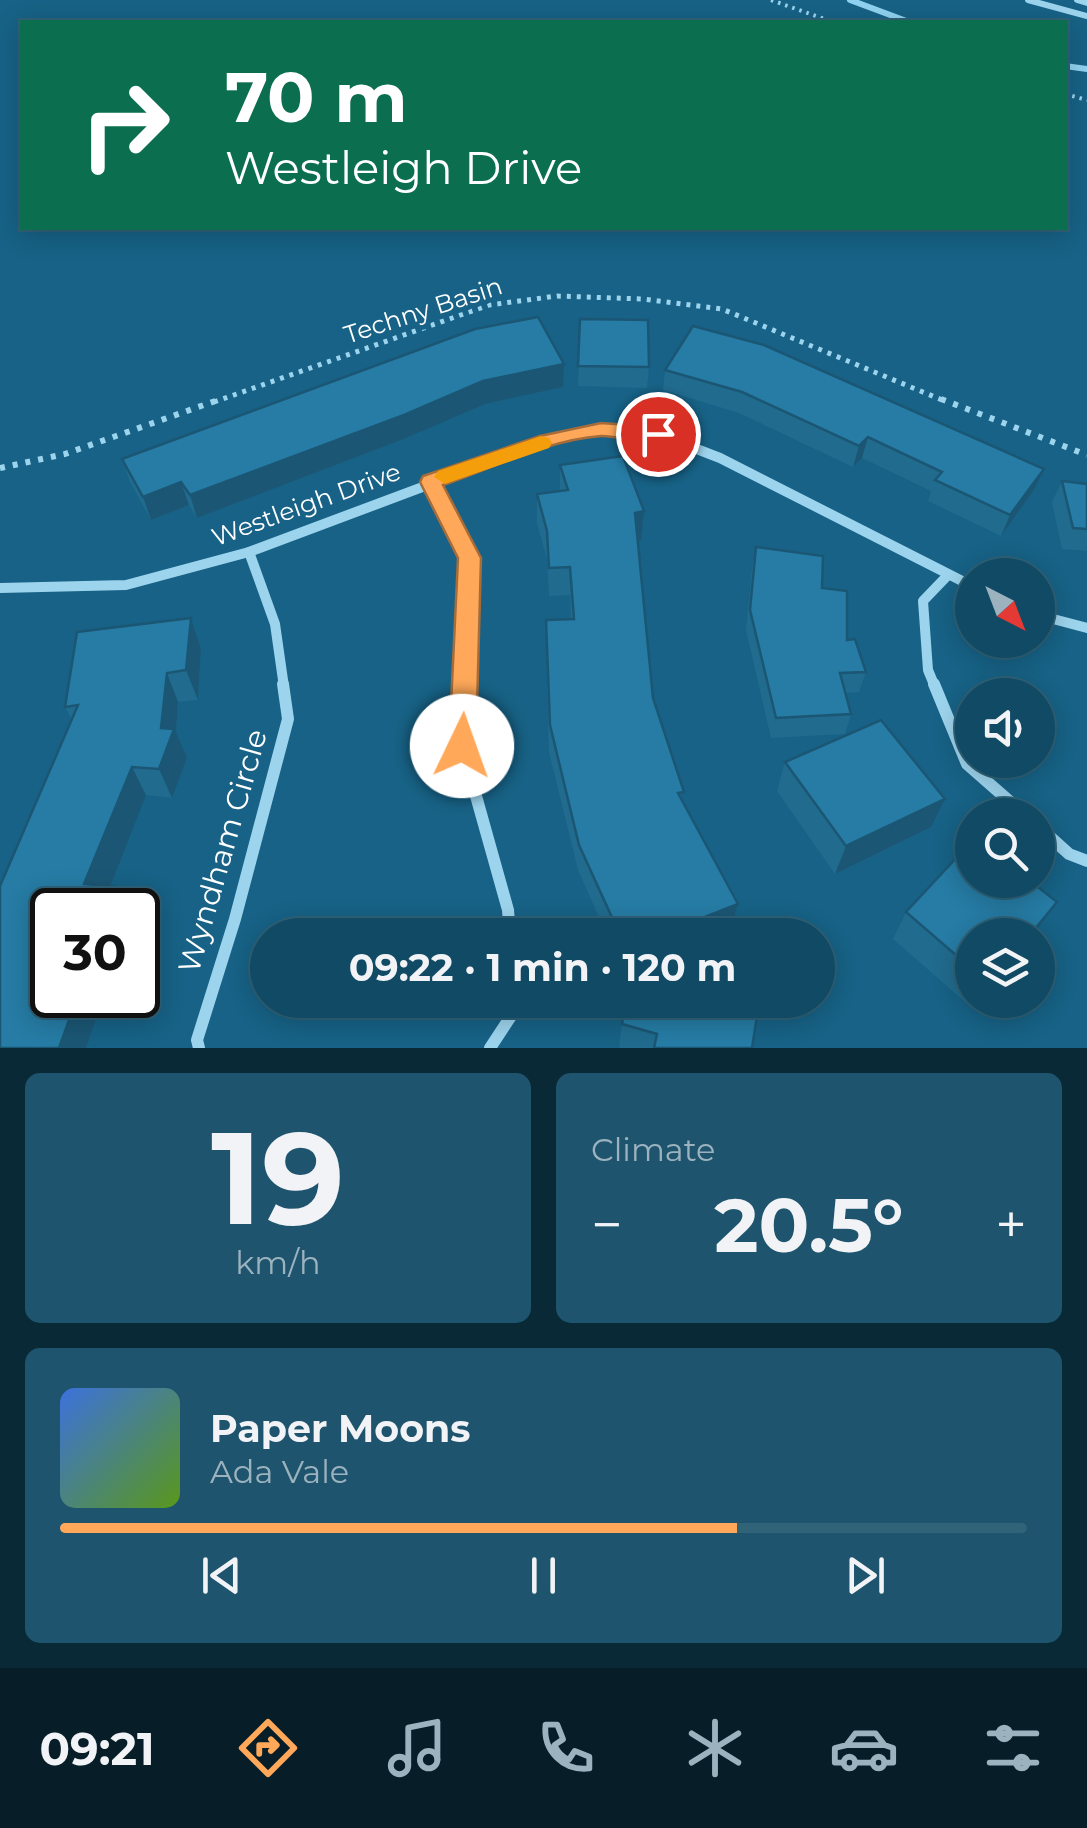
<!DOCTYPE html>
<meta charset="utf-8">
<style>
:root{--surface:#114a64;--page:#1e546d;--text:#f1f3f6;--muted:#9cb3bf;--line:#306278;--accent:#ffa859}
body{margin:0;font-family:Montserrat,sans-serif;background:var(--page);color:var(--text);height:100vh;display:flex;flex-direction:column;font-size:38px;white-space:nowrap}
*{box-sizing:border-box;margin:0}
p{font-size:32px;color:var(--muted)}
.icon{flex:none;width:55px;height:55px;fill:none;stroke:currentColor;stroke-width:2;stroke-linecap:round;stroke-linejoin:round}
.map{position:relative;height:1048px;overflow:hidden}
.drawer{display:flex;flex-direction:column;gap:25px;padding:25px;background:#092937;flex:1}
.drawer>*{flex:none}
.banner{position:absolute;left:20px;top:20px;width:1048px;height:210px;border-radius:0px;box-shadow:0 5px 25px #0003,0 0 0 2px var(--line);background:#0b6e4f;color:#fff;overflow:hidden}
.needle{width:65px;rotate:138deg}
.tools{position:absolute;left:955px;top:558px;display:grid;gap:20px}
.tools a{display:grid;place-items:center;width:100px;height:100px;border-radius:50%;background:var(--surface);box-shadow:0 5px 25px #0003,0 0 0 2px var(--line);font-size:50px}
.speed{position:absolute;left:30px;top:888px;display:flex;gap:20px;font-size:50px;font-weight:700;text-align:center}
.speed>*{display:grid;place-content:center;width:130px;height:130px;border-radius:50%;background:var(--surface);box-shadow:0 5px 25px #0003,0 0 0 2px var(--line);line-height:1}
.speed .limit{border:5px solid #111;border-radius:15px;background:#fff;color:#111}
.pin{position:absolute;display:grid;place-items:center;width:85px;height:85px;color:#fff;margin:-42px;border:5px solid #fff;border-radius:50%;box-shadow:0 2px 10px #0007}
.me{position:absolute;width:110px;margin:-55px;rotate:3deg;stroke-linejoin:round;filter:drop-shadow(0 0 8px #0008)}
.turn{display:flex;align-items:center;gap:35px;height:210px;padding:0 40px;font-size:45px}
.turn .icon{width:130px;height:130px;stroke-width:2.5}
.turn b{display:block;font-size:70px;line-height:85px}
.big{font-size:75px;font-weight:700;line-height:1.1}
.drawer .card{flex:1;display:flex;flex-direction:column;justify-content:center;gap:15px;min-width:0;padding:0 35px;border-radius:15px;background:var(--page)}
.drawer .dial{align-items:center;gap:0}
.dial b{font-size:130px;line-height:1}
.song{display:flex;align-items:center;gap:30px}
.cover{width:120px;height:120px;border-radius:15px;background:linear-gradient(135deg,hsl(220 70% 55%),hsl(90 70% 35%))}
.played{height:10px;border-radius:5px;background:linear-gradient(90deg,var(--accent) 70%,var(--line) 70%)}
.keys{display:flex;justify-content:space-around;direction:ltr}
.heat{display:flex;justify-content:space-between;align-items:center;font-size:55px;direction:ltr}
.drawer .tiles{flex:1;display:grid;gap:25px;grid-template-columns:1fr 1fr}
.card:last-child{grid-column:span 2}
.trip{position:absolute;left:250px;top:918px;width:585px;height:100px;border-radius:50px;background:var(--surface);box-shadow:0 5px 25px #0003,0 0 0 2px var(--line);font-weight:700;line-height:100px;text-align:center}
.tabs{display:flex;height:160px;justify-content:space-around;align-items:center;background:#071e28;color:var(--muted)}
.tabs .icon{width:70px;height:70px}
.tabs .selected{color:var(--accent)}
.tabs b{font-size:45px;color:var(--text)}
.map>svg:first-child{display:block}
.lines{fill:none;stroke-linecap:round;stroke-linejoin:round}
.stream{stroke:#90d3f0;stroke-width:6}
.path-far2{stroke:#9dd4ed;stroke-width:4;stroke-dasharray:2.5 5;stroke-linecap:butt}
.path-far1{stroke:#9dd4ed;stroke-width:5;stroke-dasharray:4 6;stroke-linecap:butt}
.path{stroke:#9dd4ed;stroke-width:6;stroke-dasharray:5 8;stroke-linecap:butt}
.street-far2{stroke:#9dd4ed;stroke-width:6}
.street-far1{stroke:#9dd4ed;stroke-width:10}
.street{stroke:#9dd4ed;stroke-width:12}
.wall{fill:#216b8e}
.shaded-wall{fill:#1b5774}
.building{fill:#267ca5;stroke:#1b5774;stroke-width:2.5}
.route{fill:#ffa859;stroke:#a66d3a;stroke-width:2.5}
.slow{fill:#f59e0b}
.labels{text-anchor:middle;stroke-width:10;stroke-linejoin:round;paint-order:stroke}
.street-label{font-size:25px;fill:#fff;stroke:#176286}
.near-street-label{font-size:30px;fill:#fff;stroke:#176286}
</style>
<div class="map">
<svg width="1087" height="1048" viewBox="0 0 1087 1048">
<rect width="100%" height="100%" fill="#176286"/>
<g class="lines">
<g class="stream">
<path d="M 850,0 L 909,22"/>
<path d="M 1065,66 L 1087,69"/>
</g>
<g class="path-far2">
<path d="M 771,0 L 833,22"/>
<path d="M 1065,94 L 1087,100"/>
</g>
<path class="path-far1" d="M 214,402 L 489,305 L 557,296 L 643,299 L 722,309 L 947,402"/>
<g class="path">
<path d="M 941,399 L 1087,455"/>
<path d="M 0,468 L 65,454 L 221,399"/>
</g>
<g class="street-far2">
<path d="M 1028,0 L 1087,16"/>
<path d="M 1077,0 L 1087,3"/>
</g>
<g class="street-far1">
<path d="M 430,482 L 470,558 L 465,687"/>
<path d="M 249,552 L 275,624 L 284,687"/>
<path d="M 0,588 L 126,585 L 249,552 L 548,440 L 601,429 L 658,434 L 720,458 L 972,586"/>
<path d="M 1038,615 L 1087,628"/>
<path d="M 935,687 L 928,670 L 923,601 L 948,575"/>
</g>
<g class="street">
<path d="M 465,684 L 462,746 L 508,910 L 510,935"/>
<path d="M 934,684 L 967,764 L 1025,815"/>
<path d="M 1038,826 L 1069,854 L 1087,861"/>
<path d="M 199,1048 L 197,1040 L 235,919 L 288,719 L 283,684"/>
<path d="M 490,1048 L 517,1007 L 517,1000"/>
</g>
</g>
<g class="wall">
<path d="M 580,319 L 649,367 L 647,388 L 578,386 Z"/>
<path d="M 665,370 L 1044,469 L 1034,490 L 1001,536 L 928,501 L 931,491 L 862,458 L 853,467 L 739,413 L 663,390 Z"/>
<path d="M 563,387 L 485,404 L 406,438 L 197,518 L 189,505 L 151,520 L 130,482 L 122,459 Z"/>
<path d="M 560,465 L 641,540 L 638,540 L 653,698 L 683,802 L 738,904 L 731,928 L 714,935 L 607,935 L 578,870 L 549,752 L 546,647 L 546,620 L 571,619 L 570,595 L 549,596 L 547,559 L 537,523 L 537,494 L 560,491 Z"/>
<path d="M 1062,481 L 1087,484 L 1087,551 L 1062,549 L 1052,502 Z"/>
<path d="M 756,547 L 822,588 L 847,640 L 866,672 L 859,692 L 845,693 L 851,714 L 845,734 L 771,738 L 746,630 L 752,568 Z"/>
<path d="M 191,618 L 201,649 L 198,700 L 178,702 L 176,732 L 187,758 L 172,798 L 146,795 L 52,910 L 72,720 L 65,707 Z"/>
<path d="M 785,762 L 931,827 L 835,874 L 777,791 Z"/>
<path d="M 1057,902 L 1033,935 L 972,935 L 972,1000 L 979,1000 L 972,1008 L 893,939 L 906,912 Z"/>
<path d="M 622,1024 L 752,1048 L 621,1048 L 619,1047 Z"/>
</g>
<g class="shaded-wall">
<path d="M 564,364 L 563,387 L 485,404 L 406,438 L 197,518 L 190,495 L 483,381 Z"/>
<path d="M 868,437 L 862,458 L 853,467 L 859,446 Z"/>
<path d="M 1044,469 L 1034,490 L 1001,536 L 1010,515 Z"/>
<path d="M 181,482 L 189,505 L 151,520 L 143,497 Z"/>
<path d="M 644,511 L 641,540 L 633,541 L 635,513 Z"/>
<path d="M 191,618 L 201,649 L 198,700 L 186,670 Z"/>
<path d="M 167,673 L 178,702 L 176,732 L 187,758 L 172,798 L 159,769 L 161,728 Z"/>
<path d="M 132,767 L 146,795 L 101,910 L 84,884 Z"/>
<path d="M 945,799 L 931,827 L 835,874 L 846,846 Z"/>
<path d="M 116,887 L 129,910 L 108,910 Z"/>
<path d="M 1057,902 L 1033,935 L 1030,935 Z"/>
<path d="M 738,904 L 731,928 L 714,935 L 659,935 Z"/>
<path d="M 78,995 L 104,995 L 86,1048 L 59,1048 Z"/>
</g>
<g class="building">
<path d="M 538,317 L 564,364 L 483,381 L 404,415 L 190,495 L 181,482 L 143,497 L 122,459 L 475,329 Z"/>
<path d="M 580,319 L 648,320 L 649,367 L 578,366 Z"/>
<path d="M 693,326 L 764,345 L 1044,469 L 1010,515 L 935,480 L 942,472 L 868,437 L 859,446 L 742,392 L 665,370 Z"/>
<path d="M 623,456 L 644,511 L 635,513 L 653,698 L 684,792 L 678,793 L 738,904 L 659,935 L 620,935 L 579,845 L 550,725 L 546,620 L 574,619 L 570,567 L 549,568 L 547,531 L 537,494 L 568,490 L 560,465 Z"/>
<path d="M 1062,481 L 1087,484 L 1087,529 L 1073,528 Z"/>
<path d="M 756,547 L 823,556 L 822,588 L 847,591 L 847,640 L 855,639 L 866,672 L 840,673 L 851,714 L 776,718 L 750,610 Z"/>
<path d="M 191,618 L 186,670 L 167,673 L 161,728 L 174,729 L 159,769 L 132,767 L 84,884 L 116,887 L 108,910 L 52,910 L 52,995 L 78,995 L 59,1048 L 0,1048 L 0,886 L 78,705 L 65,707 L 77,632 Z"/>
<path d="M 881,720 L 945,799 L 846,846 L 785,762 Z"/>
<path d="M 972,841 L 972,880 L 1029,880 L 1057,902 L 1030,935 L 972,935 L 972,969 L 906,912 Z"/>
<path d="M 627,1000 L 748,1000 L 759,1003 L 752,1048 L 654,1048 L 657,1034 L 622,1024 Z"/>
</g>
<path class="route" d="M 601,423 L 658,427 L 668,434 C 654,450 620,435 601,436 C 547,440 493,468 443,485 L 481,558 L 476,746 L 472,754 L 462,758 L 453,754 L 449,746 L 458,558 L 420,482 L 423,476 L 540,436 Z"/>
<path class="slow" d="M 541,436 L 549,438 L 552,443 L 549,448 L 445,484 L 434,477 L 438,471 Z"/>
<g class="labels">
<g class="street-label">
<text transform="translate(423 310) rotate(-18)" y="9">Techny Basin</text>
<text transform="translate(306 504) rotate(-20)" y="9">Westleigh Drive</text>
</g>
<g class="near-street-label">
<text transform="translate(223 851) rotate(-74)" y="10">Wyndham Circle</text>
</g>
</g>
</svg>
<div class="tools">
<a><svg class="needle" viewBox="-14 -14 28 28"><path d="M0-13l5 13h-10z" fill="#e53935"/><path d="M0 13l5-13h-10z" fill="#9cb3bf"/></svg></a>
<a><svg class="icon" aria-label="sound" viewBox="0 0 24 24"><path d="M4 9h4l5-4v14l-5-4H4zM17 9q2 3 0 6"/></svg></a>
<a><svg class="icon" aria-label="search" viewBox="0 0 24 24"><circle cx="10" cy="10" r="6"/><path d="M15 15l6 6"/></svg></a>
<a><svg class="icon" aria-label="layers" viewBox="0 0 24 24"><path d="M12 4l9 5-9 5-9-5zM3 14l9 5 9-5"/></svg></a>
</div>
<div class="speed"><div class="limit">30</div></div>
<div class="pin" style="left:658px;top:434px;background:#d93025"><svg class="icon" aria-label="arrive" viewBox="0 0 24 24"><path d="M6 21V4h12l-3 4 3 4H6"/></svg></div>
<svg class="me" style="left:462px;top:746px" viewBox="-20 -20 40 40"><circle r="19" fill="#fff"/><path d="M0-13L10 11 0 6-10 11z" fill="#ffa859"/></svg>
<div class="trip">09:22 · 1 min · 120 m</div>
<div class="banner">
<div class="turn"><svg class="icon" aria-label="right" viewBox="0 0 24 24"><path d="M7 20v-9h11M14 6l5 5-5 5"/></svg><div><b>70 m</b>Westleigh Drive</div></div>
</div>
</div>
<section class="drawer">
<div class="tiles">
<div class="card dial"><b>19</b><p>km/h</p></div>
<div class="card"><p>Climate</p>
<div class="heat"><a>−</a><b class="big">20.5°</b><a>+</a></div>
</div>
<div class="card">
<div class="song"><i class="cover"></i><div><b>Paper Moons</b><p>Ada Vale</p></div></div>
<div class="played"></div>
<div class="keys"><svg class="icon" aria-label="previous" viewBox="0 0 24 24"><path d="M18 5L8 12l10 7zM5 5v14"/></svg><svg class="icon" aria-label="pause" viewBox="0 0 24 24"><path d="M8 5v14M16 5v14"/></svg><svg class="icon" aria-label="next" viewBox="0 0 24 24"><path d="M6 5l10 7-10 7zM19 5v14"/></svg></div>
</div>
</div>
</section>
<nav class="tabs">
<b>09:21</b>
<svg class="icon selected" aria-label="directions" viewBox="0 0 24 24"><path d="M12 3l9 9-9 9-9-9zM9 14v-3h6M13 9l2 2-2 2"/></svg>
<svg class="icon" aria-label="music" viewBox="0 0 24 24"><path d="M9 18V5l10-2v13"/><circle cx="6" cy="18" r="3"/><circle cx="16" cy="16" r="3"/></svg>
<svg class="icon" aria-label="phone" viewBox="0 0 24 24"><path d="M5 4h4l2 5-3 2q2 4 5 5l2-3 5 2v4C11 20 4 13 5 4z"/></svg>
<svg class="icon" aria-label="climate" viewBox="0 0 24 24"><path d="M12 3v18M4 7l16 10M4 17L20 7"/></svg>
<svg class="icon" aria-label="car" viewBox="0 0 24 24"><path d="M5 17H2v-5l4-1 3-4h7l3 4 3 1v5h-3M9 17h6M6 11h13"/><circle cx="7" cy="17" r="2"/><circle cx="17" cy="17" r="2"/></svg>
<svg class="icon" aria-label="filters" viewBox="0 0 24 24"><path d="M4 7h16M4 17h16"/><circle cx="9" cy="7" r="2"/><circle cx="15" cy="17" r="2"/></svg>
</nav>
